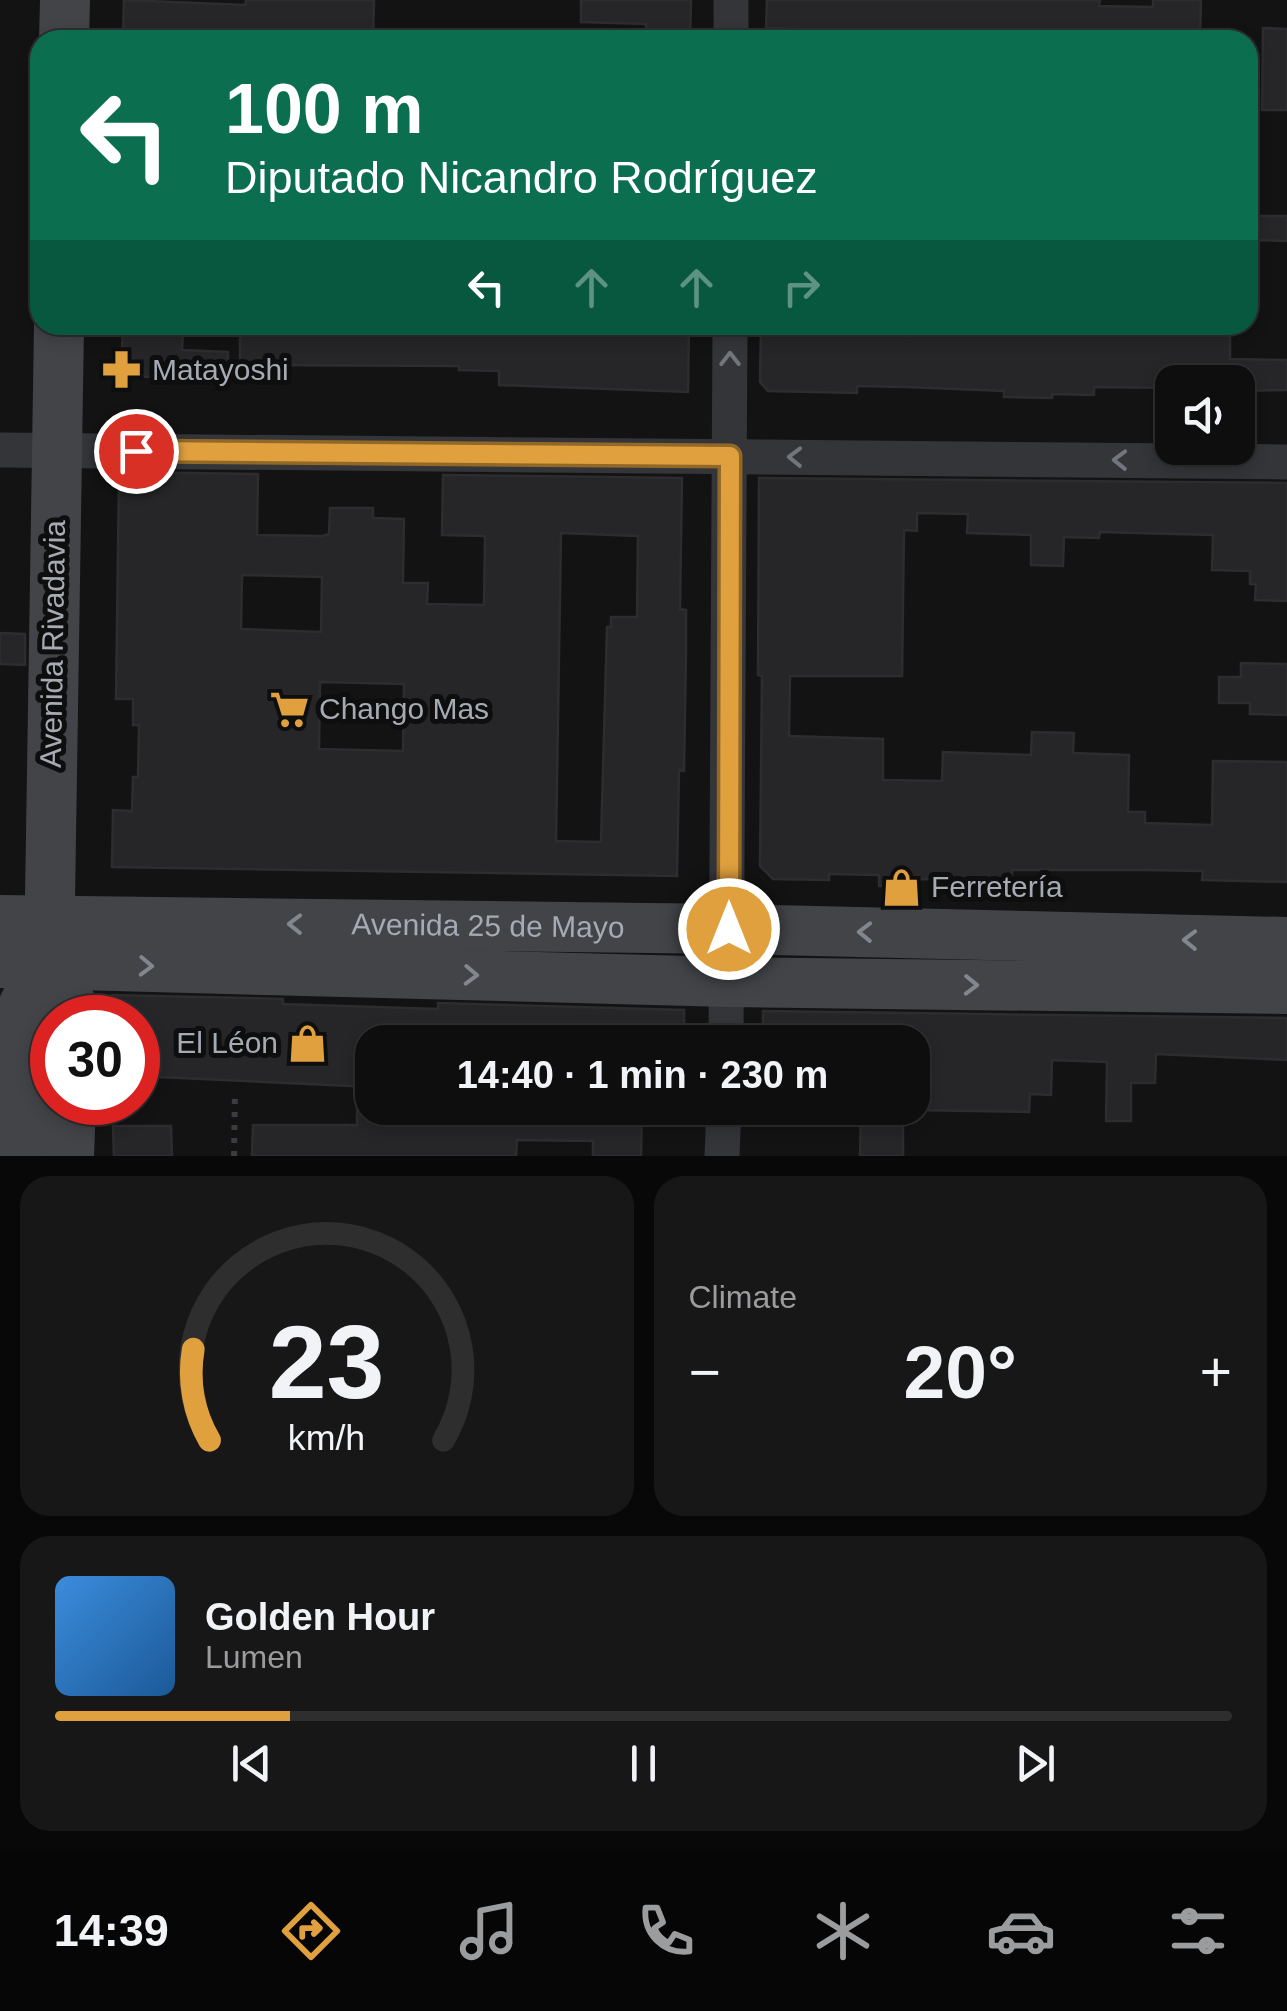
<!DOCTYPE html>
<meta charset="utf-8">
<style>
:root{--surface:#0e0e0f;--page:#171718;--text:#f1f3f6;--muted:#9b9c9e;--line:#2e2e2f;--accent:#e0a03e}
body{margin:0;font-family:Helvetica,sans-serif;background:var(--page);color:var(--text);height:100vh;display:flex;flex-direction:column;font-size:38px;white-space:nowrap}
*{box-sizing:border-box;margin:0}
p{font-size:32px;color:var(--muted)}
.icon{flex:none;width:55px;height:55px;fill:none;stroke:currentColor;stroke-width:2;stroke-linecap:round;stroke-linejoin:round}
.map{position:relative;height:1156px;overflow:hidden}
.side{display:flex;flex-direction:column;gap:20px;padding:20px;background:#080808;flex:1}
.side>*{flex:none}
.top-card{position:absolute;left:30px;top:30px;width:1228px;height:305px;border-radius:30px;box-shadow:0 5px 15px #0003,0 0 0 2px var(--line);background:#0b6e4f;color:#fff;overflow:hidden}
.tools{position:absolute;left:1155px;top:365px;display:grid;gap:20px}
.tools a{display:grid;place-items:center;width:100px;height:100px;border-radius:20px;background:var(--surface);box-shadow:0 5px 15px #0003,0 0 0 2px var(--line);font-size:50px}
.speed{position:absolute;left:30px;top:995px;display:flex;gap:20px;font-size:50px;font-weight:700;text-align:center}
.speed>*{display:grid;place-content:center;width:130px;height:130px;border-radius:50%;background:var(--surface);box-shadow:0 5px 15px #0003,0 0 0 2px var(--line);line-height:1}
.speed .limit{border:15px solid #d22;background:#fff;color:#111}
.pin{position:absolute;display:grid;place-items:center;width:85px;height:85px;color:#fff;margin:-42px;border:5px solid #fff;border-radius:50%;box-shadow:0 2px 10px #0007}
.me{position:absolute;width:110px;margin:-55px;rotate:0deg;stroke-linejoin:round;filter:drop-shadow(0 0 8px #0008)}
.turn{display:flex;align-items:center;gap:35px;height:210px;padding:0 30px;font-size:45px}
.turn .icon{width:130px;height:130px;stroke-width:2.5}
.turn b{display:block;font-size:70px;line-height:85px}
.lanes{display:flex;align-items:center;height:95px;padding:0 30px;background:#0003;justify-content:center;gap:50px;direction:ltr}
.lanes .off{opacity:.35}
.big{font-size:75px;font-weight:700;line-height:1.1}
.side .widget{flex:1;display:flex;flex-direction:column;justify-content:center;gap:15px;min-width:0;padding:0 35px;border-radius:30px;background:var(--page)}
.side .dial{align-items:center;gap:0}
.dial svg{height:260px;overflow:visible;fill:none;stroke:var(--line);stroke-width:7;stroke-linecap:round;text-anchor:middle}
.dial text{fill:var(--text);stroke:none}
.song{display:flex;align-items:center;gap:30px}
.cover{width:120px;height:120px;border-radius:15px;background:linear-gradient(135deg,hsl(210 70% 55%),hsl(210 70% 35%))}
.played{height:10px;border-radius:5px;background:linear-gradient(90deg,var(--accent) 20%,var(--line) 20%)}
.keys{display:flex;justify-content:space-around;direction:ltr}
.heat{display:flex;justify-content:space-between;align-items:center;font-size:55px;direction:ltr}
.side .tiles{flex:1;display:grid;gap:20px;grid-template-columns:1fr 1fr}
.widget:last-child{grid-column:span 2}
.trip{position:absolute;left:355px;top:1025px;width:575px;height:100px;border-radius:30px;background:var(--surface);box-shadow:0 5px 15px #0003,0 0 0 2px var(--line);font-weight:700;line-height:100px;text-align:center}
.tab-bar{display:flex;height:160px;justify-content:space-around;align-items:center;background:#060606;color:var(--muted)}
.tab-bar .icon{width:70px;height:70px}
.tab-bar .on{color:var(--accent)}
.tab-bar b{font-size:45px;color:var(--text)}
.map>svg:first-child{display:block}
.building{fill:#262628;stroke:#2d2d30;stroke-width:2.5;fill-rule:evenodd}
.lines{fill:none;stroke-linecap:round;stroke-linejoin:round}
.path{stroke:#3a3c3f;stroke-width:6;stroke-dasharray:5 8;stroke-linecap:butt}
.minor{stroke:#343539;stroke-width:35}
.secondary{stroke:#424448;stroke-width:50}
.oneway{stroke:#72757c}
.oneway2{stroke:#82868e}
.route-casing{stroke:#926828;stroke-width:25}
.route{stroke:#e0a03e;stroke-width:18}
.labels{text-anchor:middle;stroke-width:10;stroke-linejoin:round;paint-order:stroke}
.poi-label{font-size:30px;fill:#a5aab3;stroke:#0e0e0f;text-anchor:start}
.street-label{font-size:30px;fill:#a5aab3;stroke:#0e0e0f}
</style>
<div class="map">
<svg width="1287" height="1156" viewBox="0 0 1287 1156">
<rect width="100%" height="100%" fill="#131314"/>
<g class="building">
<path d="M 124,0 L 245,5 L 246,0 L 374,0 L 373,40 L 123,40 Z"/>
<path d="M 581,0 L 691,0 L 690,40 L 646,40 L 646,24 L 581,22 Z"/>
<path d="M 767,0 L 1100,0 L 1099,6 L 1153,7 L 1153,0 L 1201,0 L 1200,40 L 871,40 L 871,31 L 766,28 Z"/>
<path d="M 1263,28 L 1287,29 L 1287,110 L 1262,110 Z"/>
<path d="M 1248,216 L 1287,216 L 1287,241 L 1248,240 Z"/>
<path d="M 123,325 L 166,325 L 166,328 L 183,329 L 182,350 L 228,352 L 228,379 L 121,376 Z"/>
<path d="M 324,325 L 689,325 L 688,392 L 499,385 L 499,371 L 459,370 L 459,366 L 240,365 L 240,332 L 324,334 Z"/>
<path d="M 761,325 L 858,325 L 858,335 L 907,336 L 907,325 L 1181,328 L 1181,325 L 1230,325 L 1230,359 L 1287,360 L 1287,390 L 1238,391 L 1238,382 L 1172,382 L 1172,388 L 1094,387 L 1094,395 L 1052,394 L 1052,398 L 1004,397 L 1004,391 L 906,387 L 857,386 L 857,393 L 768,391 L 760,382 Z"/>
<path d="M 122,472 L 258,474 L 257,535 L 322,536 L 329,534 L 330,508 L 373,508 L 373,518 L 404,519 L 403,583 L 428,583 L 427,604 L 484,605 L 485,536 L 442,535 L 443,475 L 682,478 L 680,609 L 686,610 L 686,653 L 684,771 L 679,770 L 677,876 L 112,867 L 113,810 L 132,811 L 133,777 L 138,777 L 139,725 L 133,725 L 133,699 L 116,699 L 119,476 ZM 561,533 L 638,536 L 637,617 L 611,617 L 611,627 L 607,627 L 601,842 L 556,841 ZM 242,575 L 322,577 L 321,632 L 241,629 ZM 320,682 L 404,684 L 403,751 L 319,749 Z"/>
<path d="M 759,478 L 1287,483 L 1287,601 L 1255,600 L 1256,584 L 1250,584 L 1250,571 L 1212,570 L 1213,535 L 1100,532 L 1099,538 L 1064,537 L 1063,566 L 1031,565 L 1031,535 L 967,533 L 968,514 L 917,513 L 917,531 L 904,530 L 902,676 L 790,676 L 789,736 L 883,739 L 883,780 L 942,781 L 943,752 L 1031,755 L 1032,732 L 1074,733 L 1073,753 L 1129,755 L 1128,812 L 1145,812 L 1145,823 L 1212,825 L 1213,761 L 1287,762 L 1287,882 L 1202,880 L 1203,871 L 1144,870 L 1012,870 L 1012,881 L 919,879 L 919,886 L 879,886 L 879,875 L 829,874 L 829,880 L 773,879 L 760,866 L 762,676 L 758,675 Z"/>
<path d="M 0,633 L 25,634 L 25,665 L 0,664 Z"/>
<path d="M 1241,663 L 1287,664 L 1287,715 L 1250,714 L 1250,703 L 1219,703 L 1219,677 L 1241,677 Z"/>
<path d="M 112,995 L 283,999 L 283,1004 L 438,1009 L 438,1003 L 684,1010 L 684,1042 L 372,1042 L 372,1087 L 138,1076 L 138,1018 L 109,1018 L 109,998 Z"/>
<path d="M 763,1011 L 1287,1018 L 1287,1060 L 1156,1054 L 1155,1083 L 1131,1083 L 1131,1121 L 1106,1121 L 1107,1062 L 1052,1060 L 1051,1095 L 1030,1094 L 1029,1112 L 912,1110 L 912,1042 L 763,1042 Z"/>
<path d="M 357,1108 L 642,1108 L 641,1156 L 593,1156 L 593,1141 L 517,1140 L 516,1156 L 252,1156 L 253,1125 L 357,1125 Z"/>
<path d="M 861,1108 L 903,1108 L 903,1156 L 860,1156 Z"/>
<path d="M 113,1126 L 171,1126 L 172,1156 L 114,1156 Z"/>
</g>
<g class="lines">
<path class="path" d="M 234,1156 L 235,1091"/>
<g class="minor">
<path d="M 731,40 L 731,0"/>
<path d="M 0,450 L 1287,462"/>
<path d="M 726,1042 L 730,325"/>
<path d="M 722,1156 L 724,1108"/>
</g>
<g class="secondary">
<path d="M 64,40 L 65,0"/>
<path d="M 59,325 L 49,963 L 73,1007 L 73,1018"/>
<path id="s1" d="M 0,920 L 729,929 L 1287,942"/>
<path d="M 0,963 L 729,982 L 1287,989"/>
<path d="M 20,1156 L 24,1004 L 49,963"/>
<path d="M 69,1156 L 71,1102"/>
</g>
</g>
<defs><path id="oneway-chevron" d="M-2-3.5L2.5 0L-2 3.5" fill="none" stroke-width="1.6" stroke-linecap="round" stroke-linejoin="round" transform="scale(2.5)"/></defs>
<g class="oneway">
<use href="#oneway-chevron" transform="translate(730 359) rotate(-90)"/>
<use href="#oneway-chevron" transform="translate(795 457) rotate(-179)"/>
<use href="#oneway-chevron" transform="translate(1120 460) rotate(-179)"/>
</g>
<g class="oneway2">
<use href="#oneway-chevron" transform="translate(295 924) rotate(-179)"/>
<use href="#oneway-chevron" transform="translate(865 932) rotate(-179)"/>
<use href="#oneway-chevron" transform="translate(1190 940) rotate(-179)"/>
<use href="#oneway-chevron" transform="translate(146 966) rotate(2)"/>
<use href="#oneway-chevron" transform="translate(471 975) rotate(2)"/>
<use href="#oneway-chevron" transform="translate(971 985) rotate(1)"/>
</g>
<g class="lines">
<defs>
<path id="route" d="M 136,451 L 730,456 L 729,929"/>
</defs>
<use href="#route" class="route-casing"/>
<use href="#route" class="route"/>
</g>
<defs>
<symbol id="pharmacy-bare" viewBox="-9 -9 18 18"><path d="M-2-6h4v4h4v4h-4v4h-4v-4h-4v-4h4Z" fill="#e0a03e" stroke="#0e0e0f" stroke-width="2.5" paint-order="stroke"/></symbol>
<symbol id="supermarket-bare" viewBox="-9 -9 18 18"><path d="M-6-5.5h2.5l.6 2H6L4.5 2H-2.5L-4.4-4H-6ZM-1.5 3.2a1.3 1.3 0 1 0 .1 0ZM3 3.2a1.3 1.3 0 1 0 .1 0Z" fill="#e0a03e" stroke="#0e0e0f" stroke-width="2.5" paint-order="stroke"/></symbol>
<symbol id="shop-bare" viewBox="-9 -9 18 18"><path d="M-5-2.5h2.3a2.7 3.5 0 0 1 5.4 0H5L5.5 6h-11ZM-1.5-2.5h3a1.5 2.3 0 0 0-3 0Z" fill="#e0a03e" stroke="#0e0e0f" stroke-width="2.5" paint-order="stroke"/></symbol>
</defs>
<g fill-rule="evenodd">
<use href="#pharmacy-bare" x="94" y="342" width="55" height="55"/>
<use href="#supermarket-bare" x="262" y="682" width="55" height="55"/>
<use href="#shop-bare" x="874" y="860" width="55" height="55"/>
<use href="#shop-bare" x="280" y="1016" width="55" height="55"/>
</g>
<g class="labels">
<g class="poi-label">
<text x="152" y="380">Matayoshi</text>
<text x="319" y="719">Chango Mas</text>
<text x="931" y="897">Ferretería</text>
<text x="278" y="1053" text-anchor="end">El Léon</text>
</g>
<g class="street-label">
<text transform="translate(53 644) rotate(-89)" y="10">Avenida Rivadavia</text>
<text dy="10" stroke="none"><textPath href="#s1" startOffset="488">Avenida 25 de Mayo</textPath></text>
</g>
</g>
</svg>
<div class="tools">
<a><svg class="icon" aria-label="sound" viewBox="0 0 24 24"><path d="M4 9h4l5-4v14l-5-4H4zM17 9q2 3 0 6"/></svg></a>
</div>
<div class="speed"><div class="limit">30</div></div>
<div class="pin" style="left:136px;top:451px;background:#d93025"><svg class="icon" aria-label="arrive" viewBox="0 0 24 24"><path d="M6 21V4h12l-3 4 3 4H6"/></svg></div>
<svg class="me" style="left:729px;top:929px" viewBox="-20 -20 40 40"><circle r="17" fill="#e0a03e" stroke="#fff" stroke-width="3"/><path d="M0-11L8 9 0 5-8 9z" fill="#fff"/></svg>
<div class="trip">14:40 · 1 min · 230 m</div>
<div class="top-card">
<div class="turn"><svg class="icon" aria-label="left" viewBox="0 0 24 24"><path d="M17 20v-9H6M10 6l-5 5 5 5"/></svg><div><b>100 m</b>Diputado Nicandro Rodríguez</div></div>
<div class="lanes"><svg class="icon" aria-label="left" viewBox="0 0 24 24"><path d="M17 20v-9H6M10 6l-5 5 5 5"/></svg><svg class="icon off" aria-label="ahead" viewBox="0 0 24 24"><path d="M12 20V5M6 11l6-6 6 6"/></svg><svg class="icon off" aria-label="ahead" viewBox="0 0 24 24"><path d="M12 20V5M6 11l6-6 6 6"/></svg><svg class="icon off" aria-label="right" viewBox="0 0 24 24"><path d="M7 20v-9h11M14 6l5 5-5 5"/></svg></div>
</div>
</div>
<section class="side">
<div class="tiles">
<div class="widget dial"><svg viewBox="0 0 100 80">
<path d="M14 69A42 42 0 1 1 86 69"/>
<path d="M14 69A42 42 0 0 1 9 41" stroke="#e0a03e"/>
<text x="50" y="56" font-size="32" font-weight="700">23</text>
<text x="50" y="72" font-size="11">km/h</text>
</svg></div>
<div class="widget"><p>Climate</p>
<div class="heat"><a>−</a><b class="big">20°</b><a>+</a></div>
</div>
<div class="widget">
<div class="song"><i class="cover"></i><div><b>Golden Hour</b><p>Lumen</p></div></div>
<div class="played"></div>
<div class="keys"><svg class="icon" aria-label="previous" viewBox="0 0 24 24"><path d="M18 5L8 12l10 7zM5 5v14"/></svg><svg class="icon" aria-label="pause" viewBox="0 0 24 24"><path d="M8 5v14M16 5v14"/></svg><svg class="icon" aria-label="next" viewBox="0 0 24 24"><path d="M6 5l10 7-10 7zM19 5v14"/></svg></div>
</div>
</div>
</section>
<nav class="tab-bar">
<b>14:39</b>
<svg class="icon on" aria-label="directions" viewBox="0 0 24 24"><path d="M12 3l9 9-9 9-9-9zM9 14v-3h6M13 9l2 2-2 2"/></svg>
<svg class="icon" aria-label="music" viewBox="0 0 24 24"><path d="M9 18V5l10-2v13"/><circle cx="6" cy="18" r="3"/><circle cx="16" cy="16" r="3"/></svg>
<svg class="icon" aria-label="phone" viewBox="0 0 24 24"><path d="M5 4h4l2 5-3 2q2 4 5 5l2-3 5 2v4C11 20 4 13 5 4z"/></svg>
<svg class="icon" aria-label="climate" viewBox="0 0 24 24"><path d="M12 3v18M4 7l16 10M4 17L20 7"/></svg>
<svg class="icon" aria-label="car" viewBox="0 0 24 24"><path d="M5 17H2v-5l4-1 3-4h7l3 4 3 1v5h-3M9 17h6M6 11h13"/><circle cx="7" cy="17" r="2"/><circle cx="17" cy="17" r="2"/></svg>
<svg class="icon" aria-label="filters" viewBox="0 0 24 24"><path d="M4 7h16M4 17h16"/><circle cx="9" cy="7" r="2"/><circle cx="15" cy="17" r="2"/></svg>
</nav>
